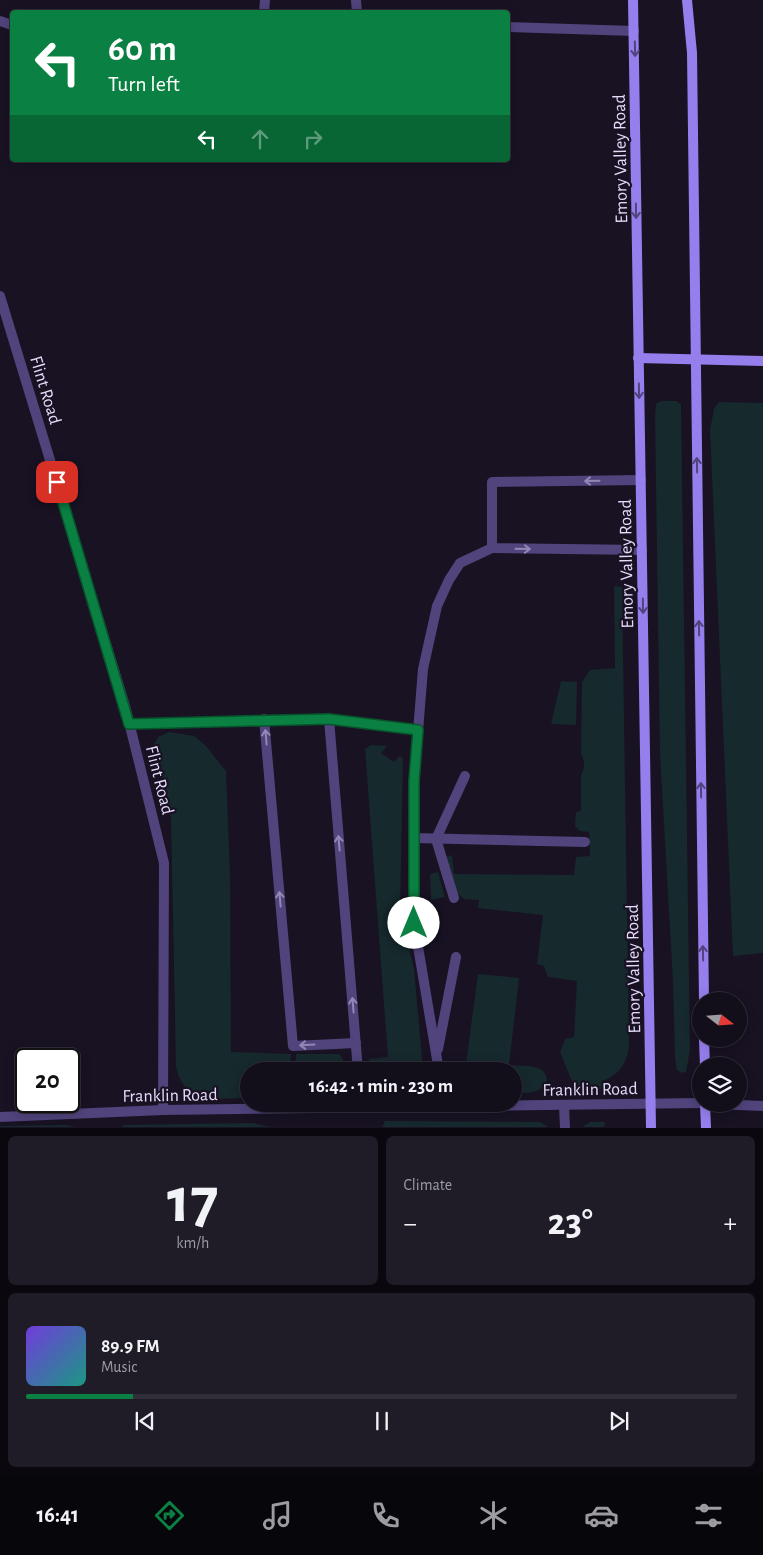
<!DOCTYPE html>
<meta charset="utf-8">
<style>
:root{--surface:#120e1a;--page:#1f1c27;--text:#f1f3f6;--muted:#9c9ca2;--line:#312e39;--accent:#0b8043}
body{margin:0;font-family:"Alegreya Sans",sans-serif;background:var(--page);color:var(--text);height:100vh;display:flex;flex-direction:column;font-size:19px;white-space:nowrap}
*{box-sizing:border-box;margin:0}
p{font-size:16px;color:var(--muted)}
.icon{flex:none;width:28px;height:28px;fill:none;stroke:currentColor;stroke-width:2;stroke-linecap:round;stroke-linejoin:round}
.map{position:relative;height:1128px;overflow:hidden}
.details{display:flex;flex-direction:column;gap:8px;padding:8px;background:#0a080e;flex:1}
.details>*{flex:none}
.hud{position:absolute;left:10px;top:10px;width:500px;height:152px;border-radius:5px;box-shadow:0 2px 12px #0003,0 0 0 1px var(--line);background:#0b8043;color:#fff;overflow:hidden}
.needle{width:32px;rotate:107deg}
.buttons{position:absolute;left:692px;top:992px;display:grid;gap:10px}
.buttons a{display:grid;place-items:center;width:55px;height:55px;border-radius:50%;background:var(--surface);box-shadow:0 2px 12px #0003,0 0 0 1px var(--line);font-size:25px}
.speed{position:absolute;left:15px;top:1048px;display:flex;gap:10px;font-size:25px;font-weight:700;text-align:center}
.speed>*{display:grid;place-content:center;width:65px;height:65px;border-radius:50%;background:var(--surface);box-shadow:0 2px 12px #0003,0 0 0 1px var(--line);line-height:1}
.speed .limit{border:2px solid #111;border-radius:8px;background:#fff;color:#111}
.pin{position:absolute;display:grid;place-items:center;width:42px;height:42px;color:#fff;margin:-21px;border-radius:10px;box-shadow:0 2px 8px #0006}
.me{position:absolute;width:55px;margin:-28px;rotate:0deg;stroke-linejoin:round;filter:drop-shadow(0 0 4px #0008)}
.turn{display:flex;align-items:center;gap:18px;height:105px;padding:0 15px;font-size:22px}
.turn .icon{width:65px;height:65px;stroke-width:2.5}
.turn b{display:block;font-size:35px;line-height:42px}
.lanes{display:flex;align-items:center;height:48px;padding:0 15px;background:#0003;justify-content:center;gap:25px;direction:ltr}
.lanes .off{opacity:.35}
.big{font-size:38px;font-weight:700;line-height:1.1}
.details .tile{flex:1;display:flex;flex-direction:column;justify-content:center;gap:8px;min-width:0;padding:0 18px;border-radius:8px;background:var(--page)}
.details .dial{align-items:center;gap:0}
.dial b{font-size:65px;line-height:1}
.song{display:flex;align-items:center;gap:15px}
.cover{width:60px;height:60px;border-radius:8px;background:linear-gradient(135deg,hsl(260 70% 55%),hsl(170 70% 35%))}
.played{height:5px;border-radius:2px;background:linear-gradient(90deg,var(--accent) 15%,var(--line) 15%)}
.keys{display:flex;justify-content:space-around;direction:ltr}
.heat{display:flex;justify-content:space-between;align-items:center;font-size:28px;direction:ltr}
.details .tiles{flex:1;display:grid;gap:8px;grid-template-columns:1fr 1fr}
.tile:last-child{grid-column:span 2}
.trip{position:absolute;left:240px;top:1062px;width:282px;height:50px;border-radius:25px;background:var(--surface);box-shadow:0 2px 12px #0003,0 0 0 1px var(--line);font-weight:700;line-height:50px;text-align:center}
.menu{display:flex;height:80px;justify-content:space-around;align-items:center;background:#07060a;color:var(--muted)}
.menu .icon{width:35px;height:35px}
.menu .active{color:var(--accent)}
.menu b{font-size:22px;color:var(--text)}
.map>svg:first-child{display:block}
.green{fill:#16292d}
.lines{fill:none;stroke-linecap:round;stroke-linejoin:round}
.lane{stroke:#51437c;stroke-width:10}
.street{stroke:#51437c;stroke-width:10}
.secondary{stroke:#967eed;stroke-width:10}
.oneway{stroke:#51437e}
.oneway2{stroke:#9387b5}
.route-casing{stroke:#07532c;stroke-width:12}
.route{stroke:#0b8043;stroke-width:9}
.labels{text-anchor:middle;stroke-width:4.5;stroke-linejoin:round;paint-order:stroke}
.street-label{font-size:18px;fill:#e4dafa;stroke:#181223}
</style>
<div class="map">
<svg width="763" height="1128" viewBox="0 0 763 1128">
<rect width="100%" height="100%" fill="#181223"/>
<g class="green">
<path d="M 661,401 L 677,401 L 681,405 L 690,1050 L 686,1072 L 682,1073 L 677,1070 L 675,1057 L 673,982 L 660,754 L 655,416 L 656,404 Z"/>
<path d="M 719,402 L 763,403 L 763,953 L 733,956 L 710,430 L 714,409 Z"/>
<path d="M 614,586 L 622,587 L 629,1047 C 626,1064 619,1076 602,1081 L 605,1089 C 569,1093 573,1081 560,1052 L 565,1039 L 574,1037 L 577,981 L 548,977 L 544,966 L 537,964 L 543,915 L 478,908 L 479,900 L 464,899 L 457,893 L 446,857 L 452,855 L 454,874 L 574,875 L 576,857 L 590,856 L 589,832 L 580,831 L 575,826 L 576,812 L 581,811 L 581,775 C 585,769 585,760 581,754 L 582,682 L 590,670 L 615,668 Z"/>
<path d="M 561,681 L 577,682 L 576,725 L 551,724 Z"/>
<path d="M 169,732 L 194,736 L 206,746 L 226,771 L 230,875 L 231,1052 L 291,1054 L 290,1071 L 249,1071 L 249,1098 C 217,1098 185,1106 176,1067 L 171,818 L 154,745 L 158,737 Z"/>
<path d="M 371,745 L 387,746 L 381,753 L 394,762 L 400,756 L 403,759 L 400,913 L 414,968 L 423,1071 L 370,1071 L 369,1059 L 388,1057 L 365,749 Z"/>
<path d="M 438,872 L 445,897 L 431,900 L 430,874 Z"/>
<path d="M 478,974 L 519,978 L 509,1065 C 524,1067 548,1062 547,1083 C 538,1094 527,1093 514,1093 L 514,1071 L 465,1071 Z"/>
<path d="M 296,1054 L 339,1054 L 343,1059 L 344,1071 L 295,1071 Z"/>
<path d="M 385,1121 L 540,1122 L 548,1127 L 382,1127 Z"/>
<path d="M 590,1122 L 605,1122 L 604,1127 L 582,1127 Z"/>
<path d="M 253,1123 L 269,1127 L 121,1127 L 124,1125 Z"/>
<path d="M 67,1125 L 76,1127 L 0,1127 L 0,1126 Z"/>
</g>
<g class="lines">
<g class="lane">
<path d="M 356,0 L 357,12"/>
<path d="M 264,12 L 265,0"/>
<path d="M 0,21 L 12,25"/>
<path d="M 508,27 L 634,31"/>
<path d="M 641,480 L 492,482 L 492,548 L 642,550"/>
<path d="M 264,719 L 293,1046 L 356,1043"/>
<path d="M 329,719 L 358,1071"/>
<path d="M 129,724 L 329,719 L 418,730"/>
<path d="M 414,838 L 585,842"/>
<path d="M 454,898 L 436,839 L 465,776"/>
<path d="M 438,1049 L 456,957"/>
<path d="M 439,1071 L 414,923 L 414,781 L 423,669 L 437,606 L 449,580 L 460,563 L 492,548"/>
<path d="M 714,1104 L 763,1106"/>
<path d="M 564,1106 L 565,1128"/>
</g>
<g class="street">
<path d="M 0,296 L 125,706 L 164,863 L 163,1110"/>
<path d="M 0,1117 L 163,1110 L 701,1103"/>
</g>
<g class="secondary">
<path d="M 633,0 L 651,1128"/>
<path d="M 687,0 L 692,53 L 704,1001"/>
<path d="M 638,358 L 763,361"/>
<path d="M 704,1039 L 705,1066"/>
<path d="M 705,1104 L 706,1128"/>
</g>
</g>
<defs><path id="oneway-shaft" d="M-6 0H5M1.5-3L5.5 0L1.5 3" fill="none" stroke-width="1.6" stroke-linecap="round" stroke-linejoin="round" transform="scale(1.25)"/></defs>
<g class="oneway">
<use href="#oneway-shaft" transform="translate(635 49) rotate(89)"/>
<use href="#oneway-shaft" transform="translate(636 211) rotate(89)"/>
<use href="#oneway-shaft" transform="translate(639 391) rotate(89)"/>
<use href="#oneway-shaft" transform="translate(697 465) rotate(-91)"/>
<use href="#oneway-shaft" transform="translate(643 606) rotate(89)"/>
<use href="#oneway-shaft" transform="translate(699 628) rotate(-91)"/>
<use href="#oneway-shaft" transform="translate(701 790) rotate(-91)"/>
<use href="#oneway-shaft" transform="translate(703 953) rotate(-91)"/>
</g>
<g class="oneway2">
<use href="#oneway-shaft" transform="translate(592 481) rotate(179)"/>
<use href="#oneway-shaft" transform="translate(523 549) rotate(1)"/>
<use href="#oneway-shaft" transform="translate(266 737) rotate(-95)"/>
<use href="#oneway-shaft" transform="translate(339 843) rotate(-95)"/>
<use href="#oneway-shaft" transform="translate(280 899) rotate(-95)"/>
<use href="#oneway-shaft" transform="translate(353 1005) rotate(-95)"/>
<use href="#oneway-shaft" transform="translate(307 1045) rotate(177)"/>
</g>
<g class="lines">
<defs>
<path id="route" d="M 57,482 L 129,724 L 329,719 L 418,730 L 414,781 L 414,923"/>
</defs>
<use href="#route" class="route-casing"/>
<use href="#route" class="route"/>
</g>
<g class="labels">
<g class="street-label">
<text transform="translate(620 159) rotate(-91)" y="6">Emory Valley Road</text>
<text transform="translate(46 390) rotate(73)" y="6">Flint Road</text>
<text transform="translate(626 564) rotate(-91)" y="6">Emory Valley Road</text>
<text transform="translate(160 780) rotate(76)" y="6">Flint Road</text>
<text transform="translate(633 969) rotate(-91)" y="6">Emory Valley Road</text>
<text transform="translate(590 1089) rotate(-1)" y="6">Franklin Road</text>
<text transform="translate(170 1095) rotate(-1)" y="6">Franklin Road</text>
</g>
</g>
</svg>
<div class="buttons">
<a><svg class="needle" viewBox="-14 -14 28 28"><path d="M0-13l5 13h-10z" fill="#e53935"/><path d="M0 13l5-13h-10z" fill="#9c9ca2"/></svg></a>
<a><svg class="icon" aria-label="layers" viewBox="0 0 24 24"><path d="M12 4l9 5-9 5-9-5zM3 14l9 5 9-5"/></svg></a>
</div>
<div class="speed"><div class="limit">20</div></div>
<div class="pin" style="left:57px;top:482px;background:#d93025"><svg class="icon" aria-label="arrive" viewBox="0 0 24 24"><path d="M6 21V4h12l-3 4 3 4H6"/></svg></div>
<svg class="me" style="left:414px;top:923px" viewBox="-20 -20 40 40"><circle r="19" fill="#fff"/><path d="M0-13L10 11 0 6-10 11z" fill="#0b8043"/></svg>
<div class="trip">16:42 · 1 min · 230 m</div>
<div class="hud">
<div class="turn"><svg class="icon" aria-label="left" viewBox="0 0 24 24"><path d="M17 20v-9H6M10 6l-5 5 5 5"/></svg><div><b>60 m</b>Turn left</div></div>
<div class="lanes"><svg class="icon" aria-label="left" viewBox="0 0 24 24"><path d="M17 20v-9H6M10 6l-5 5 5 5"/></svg><svg class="icon off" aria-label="ahead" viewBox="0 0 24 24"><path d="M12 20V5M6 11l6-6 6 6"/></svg><svg class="icon off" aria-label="right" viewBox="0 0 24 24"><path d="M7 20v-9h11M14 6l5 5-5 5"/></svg></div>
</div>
</div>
<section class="details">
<div class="tiles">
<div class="tile dial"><b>17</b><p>km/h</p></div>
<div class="tile"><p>Climate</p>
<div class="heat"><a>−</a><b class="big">23°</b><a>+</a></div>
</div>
<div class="tile">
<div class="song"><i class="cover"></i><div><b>89.9 FM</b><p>Music</p></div></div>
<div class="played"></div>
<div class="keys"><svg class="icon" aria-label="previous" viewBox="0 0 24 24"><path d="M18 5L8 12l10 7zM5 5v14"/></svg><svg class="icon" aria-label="pause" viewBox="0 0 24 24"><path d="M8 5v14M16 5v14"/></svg><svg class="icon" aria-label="next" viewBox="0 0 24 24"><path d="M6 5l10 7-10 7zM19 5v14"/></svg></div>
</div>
</div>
</section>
<nav class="menu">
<b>16:41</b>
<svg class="icon active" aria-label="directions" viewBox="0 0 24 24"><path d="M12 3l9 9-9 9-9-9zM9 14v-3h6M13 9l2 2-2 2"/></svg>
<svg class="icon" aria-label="music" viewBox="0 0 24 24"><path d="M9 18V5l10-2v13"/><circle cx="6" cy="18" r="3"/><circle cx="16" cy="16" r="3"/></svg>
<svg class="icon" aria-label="phone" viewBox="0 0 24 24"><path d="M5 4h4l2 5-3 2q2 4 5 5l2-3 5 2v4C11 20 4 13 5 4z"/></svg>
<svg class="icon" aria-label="climate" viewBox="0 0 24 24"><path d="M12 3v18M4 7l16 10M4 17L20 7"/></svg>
<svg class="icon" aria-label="car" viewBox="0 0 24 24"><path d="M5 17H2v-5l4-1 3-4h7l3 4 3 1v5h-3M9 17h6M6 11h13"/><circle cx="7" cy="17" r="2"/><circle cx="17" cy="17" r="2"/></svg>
<svg class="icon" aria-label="filters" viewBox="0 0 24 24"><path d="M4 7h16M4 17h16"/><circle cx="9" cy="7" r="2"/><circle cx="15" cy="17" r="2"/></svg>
</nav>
